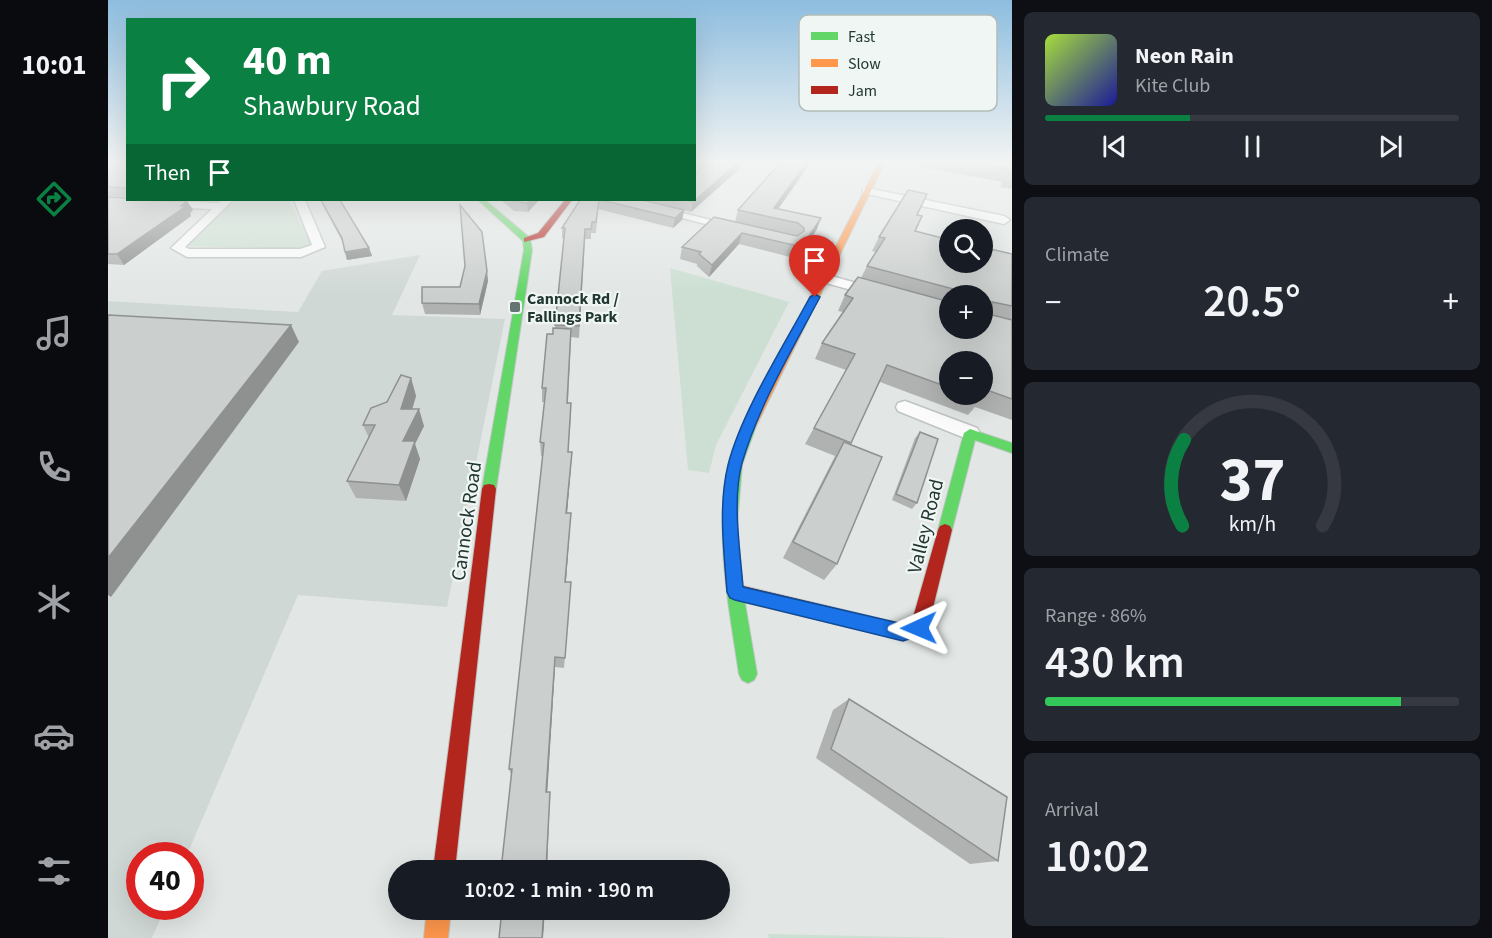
<!DOCTYPE html>
<meta charset="utf-8">
<style>
:root{--surface:#171b24;--page:#242831;--text:#f1f3f6;--muted:#9ea1a6;--line:#363941;--accent:#0b8043}
body{margin:0;font-family:"Source Sans 3",sans-serif;background:var(--page);color:var(--text);height:100vh;display:flex;flex-direction:column;font-size:22px;white-space:nowrap}
*{box-sizing:border-box;margin:0}
p{font-size:20px;color:var(--muted)}
.icon{flex:none;width:33px;height:33px;fill:none;stroke:currentColor;stroke-width:2;stroke-linecap:round;stroke-linejoin:round}
.map{position:relative;flex:1;overflow:hidden}
.details{display:flex;flex-direction:column;gap:12px;padding:12px;background:#0d0f14;width:480px}
.details>*{flex:none}
.banner{position:absolute;left:18px;top:18px;width:570px;height:183px;border-radius:0px;box-shadow:0 6px 24px #0002;background:#0b8043;color:#fff;overflow:hidden}
.buttons{position:absolute;left:831px;top:219px;display:grid;gap:12px}
.buttons a{display:grid;place-items:center;width:54px;height:54px;border-radius:50%;background:var(--surface);box-shadow:0 6px 24px #0002;font-size:30px}
.speed{position:absolute;left:18px;top:842px;display:flex;gap:12px;font-size:30px;font-weight:700;text-align:center}
.speed>*{display:grid;place-content:center;width:78px;height:78px;border-radius:50%;background:var(--surface);box-shadow:0 6px 24px #0002;line-height:1}
.speed .limit{border:9px solid #d22;background:#fff;color:#111}
.pin{position:absolute;display:grid;place-items:center;width:51px;height:51px;color:#fff;margin:-62px -26px;border-radius:50% 50% 50% 0;rotate:-45deg;box-shadow:0 0 6px #0007}
.pin .icon{rotate:45deg}
.me{position:absolute;width:66px;margin:-33px;rotate:269deg;stroke-linejoin:round;filter:drop-shadow(0 0 4px #0008)}
.turn{display:flex;align-items:center;gap:21px;height:126px;padding:0 18px;font-size:27px}
.turn .icon{width:78px;height:78px;stroke-width:2.5}
.turn b{display:block;font-size:42px;line-height:51px}
.then{display:flex;align-items:center;height:57px;padding:0 18px;background:#0003;gap:12px;font-size:22px}
.big{font-size:45px;font-weight:600;line-height:1.1}
.details .widget{flex:1;display:flex;flex-direction:column;justify-content:center;gap:9px;min-width:0;padding:0 21px;border-radius:9px;background:var(--page)}
.details .dial{align-items:center;gap:0}
.dial svg{height:156px;overflow:visible;fill:none;stroke:var(--line);stroke-width:7;stroke-linecap:round;text-anchor:middle}
.dial text{fill:var(--text);stroke:none}
.song{display:flex;align-items:center;gap:18px}
.cover{width:72px;height:72px;border-radius:9px;background:linear-gradient(135deg,hsl(80 70% 55%),hsl(240 70% 35%))}
.played{height:6px;border-radius:3px;background:linear-gradient(90deg,var(--accent) 35%,var(--line) 35%)}
.keys{display:flex;justify-content:space-around;direction:ltr}
.heat{display:flex;justify-content:space-between;align-items:center;font-size:33px;direction:ltr}
.charge{height:9px;border-radius:4px;background:linear-gradient(90deg,#34c759 86%,var(--line) 0)}
.trip{position:absolute;left:280px;top:860px;width:342px;height:60px;border-radius:30px;background:var(--surface);box-shadow:0 6px 24px #0002;font-weight:600;line-height:60px;text-align:center}
main{display:flex;flex:1;min-height:0}
.dock{display:flex;flex-direction:column;width:108px;justify-content:space-around;align-items:center;background:#090b0e;color:var(--muted)}
.dock .icon{width:42px;height:42px}
.dock .current{color:var(--accent)}
.dock b{font-size:27px;color:var(--text)}
.map>svg:first-child{display:block}
.built{fill:#d0d8d5}
.green{fill:#ccdfd2}
.lines{fill:none;stroke-linecap:round;stroke-linejoin:round}
.street-casing{stroke:#bfc4c2;stroke-width:3}
.fast-casing{stroke:#bec5c2;stroke-width:2}
.slow-casing{stroke:#bec5c2;stroke-width:2}
.jam-casing{stroke:#bec5c2;stroke-width:2}
.street{fill:#fbfbfb;fill-rule:evenodd}
.fast{fill:#63d668;fill-rule:evenodd}
.slow{fill:#ff974d;fill-rule:evenodd}
.jam{fill:#b3261e;fill-rule:evenodd}
.wall{fill:#afb2b1;fill-rule:evenodd}
.shaded-wall{fill:#8e9190}
.building{fill:#cbcfce;stroke:#8e9190;stroke-width:1.5}
.route{fill:#1a73e8;stroke:#114b97;stroke-width:1.5}
.poi-dot{fill:#657571;stroke:#f0f6f3;stroke-width:2}
.labels{text-anchor:middle;stroke-width:4.5;stroke-linejoin:round;paint-order:stroke}
.far-poi-label{font-size:16px;font-weight:bold;fill:#223732;stroke:#f0f6f3;text-anchor:start}
.street-label{font-size:20px;fill:#223732;stroke:#f0f6f3}
.key{fill:#f0f6f3;stroke:#b2bdb9;stroke-width:1.5}
.key-label{font-size:16px;fill:#223732}
</style>
<main>
<nav class="dock">
<b>10:01</b>
<svg class="icon current" aria-label="directions" viewBox="0 0 24 24"><path d="M12 3l9 9-9 9-9-9zM9 14v-3h6M13 9l2 2-2 2"/></svg>
<svg class="icon" aria-label="music" viewBox="0 0 24 24"><path d="M9 18V5l10-2v13"/><circle cx="6" cy="18" r="3"/><circle cx="16" cy="16" r="3"/></svg>
<svg class="icon" aria-label="phone" viewBox="0 0 24 24"><path d="M5 4h4l2 5-3 2q2 4 5 5l2-3 5 2v4C11 20 4 13 5 4z"/></svg>
<svg class="icon" aria-label="climate" viewBox="0 0 24 24"><path d="M12 3v18M4 7l16 10M4 17L20 7"/></svg>
<svg class="icon" aria-label="car" viewBox="0 0 24 24"><path d="M5 17H2v-5l4-1 3-4h7l3 4 3 1v5h-3M9 17h6M6 11h13"/><circle cx="7" cy="17" r="2"/><circle cx="17" cy="17" r="2"/></svg>
<svg class="icon" aria-label="filters" viewBox="0 0 24 24"><path d="M4 7h16M4 17h16"/><circle cx="9" cy="7" r="2"/><circle cx="15" cy="17" r="2"/></svg>
</nav>
<div class="map">
<svg width="904" height="938" viewBox="0 0 904 938">
<rect width="100%" height="100%" fill="#e2e7e5"/>
<path class="built" d="M 312,255 L 284,315 L 397,319 L 339,607 L 190,595 L 79,855 L 32,855 L 32,906 L 58,906 L 44,938 L 0,938 L 0,301 L 190,312 L 214,271 Z"/>
<g class="green">
<path d="M 126,200 L 181,200 L 203,244 L 187,249 L 79,246 Z"/>
<path d="M 562,268 L 681,302 L 608,445 L 601,473 L 580,470 Z"/>
<path d="M 660,934 L 847,938 L 661,938 Z"/>
</g>
<g class="lines">
<defs>
<g id="street">
<path d="M 759,188 L 896,216 L 902,220 L 896,224 L 755,193 L 755,189 Z"/>
<path d="M 0,198 L 111,203 L 114,200 L 125,200 L 77,247 L 81,249 L 192,249 L 204,245 L 186,200 L 197,200 L 217,247 L 193,257 L 79,257 L 63,248 L 104,209 L 0,204 Z"/>
<path d="M 504,200 L 522,200 L 635,228 L 629,232 Z"/>
<path d="M 716,274 L 777,291 L 779,294 L 772,298 L 711,281 L 711,275 Z"/>
<path d="M 797,401 L 869,428 L 872,433 L 869,438 L 862,440 L 790,411 L 788,407 L 790,403 Z"/>
</g>
<g id="fast">
<path d="M 370,200 L 377,200 L 422,238 L 424,250 L 388,489 L 386,493 L 376,493 L 374,489 L 416,250 L 415,241 Z"/>
<path d="M 642,422 L 648,426 L 634,465 L 629,524 L 635,592 L 649,674 L 646,680 L 640,683 L 634,680 L 631,674 C 620,598 601,513 630,440 C 633,433 634,424 642,422 Z"/>
<path d="M 862,429 L 904,443 L 904,453 L 867,440 L 844,530 L 842,534 L 837,536 L 832,534 L 830,530 L 856,433 Z"/>
</g>
<g id="slow">
<path d="M 771,162 L 777,162 L 648,426 L 646,429 L 638,429 L 636,426 Z"/>
<path d="M 319,909 L 343,909 L 340,938 L 316,938 Z"/>
</g>
<g id="jam">
<path d="M 457,200 L 464,200 L 436,237 L 416,242 L 416,238 L 430,233 Z"/>
<path d="M 381,484 L 386,485 L 388,489 L 347,870 L 325,870 L 374,489 L 376,485 Z"/>
<path d="M 837,524 L 842,526 L 844,530 L 820,628 L 817,634 L 795,640 L 627,600 L 621,597 L 619,592 L 621,587 L 627,584 L 795,624 L 804,621 L 830,530 L 832,526 Z"/>
</g>
</defs>
<use href="#street" class="street-casing"/>
<use href="#fast" class="fast-casing"/>
<use href="#slow" class="slow-casing"/>
<use href="#jam" class="jam-casing"/>
<use href="#street" class="street"/>
<use href="#fast" class="fast"/>
<use href="#slow" class="slow"/>
<use href="#jam" class="jam"/>
</g>
<g class="wall">
<path d="M 0,162 L 20,162 L 20,197 L 0,196 Z"/>
<path d="M 600,162 L 639,162 L 583,212 L 576,210 L 574,220 L 565,228 L 490,209 L 488,233 L 483,233 L 483,239 L 477,239 L 471,338 L 463,337 L 460,403 L 463,417 L 460,452 L 463,466 L 459,513 L 463,513 L 458,582 L 462,594 L 456,668 L 447,667 L 439,792 L 442,797 L 403,774 L 401,769 L 435,456 L 433,456 L 432,442 L 437,402 L 434,402 L 434,388 L 445,334 L 447,328 L 456,239 L 454,238 L 454,228 L 472,200 L 586,200 Z"/>
<path d="M 673,162 L 703,162 L 670,209 L 709,229 L 690,259 L 631,244 L 601,277 L 589,266 L 589,264 L 572,259 L 574,247 L 627,222 L 630,210 Z"/>
<path d="M 805,162 L 904,162 L 904,189 L 892,187 L 894,182 L 808,166 L 804,164 Z"/>
<path d="M 0,197 L 79,201 L 85,210 L 82,213 L 83,216 L 16,265 L 0,264 Z"/>
<path d="M 212,200 L 232,200 L 261,248 L 264,256 L 239,260 L 235,243 Z"/>
<path d="M 393,200 L 431,200 L 420,212 L 406,211 Z"/>
<path d="M 809,215 L 807,231 L 904,254 L 904,420 L 867,407 L 860,415 L 772,382 L 742,444 L 729,564 L 716,580 L 675,558 L 727,456 L 697,444 L 738,370 L 707,359 L 714,343 L 735,312 L 730,311 L 737,295 L 753,278 L 759,266 L 768,252 L 764,251 L 771,237 ZM 842,296 L 874,296 L 842,328 ZM 842,362 L 874,394 L 842,394 Z"/>
<path d="M 374,232 L 380,281 L 372,315 L 317,314 L 314,303 L 352,287 Z"/>
<path d="M 303,378 L 308,396 L 304,409 L 316,426 L 307,444 L 312,459 L 298,501 L 248,498 L 239,481 L 261,438 L 255,425 Z"/>
<path d="M 812,432 L 809,503 L 804,509 L 784,500 L 807,438 Z"/>
<path d="M 741,699 L 890,861 L 862,864 L 708,758 L 725,710 Z"/>
</g>
<g class="shaded-wall">
<path d="M 630,162 L 639,162 L 583,212 L 585,202 Z"/>
<path d="M 699,162 L 703,162 L 663,219 L 666,208 Z"/>
<path d="M 423,200 L 431,200 L 420,212 L 419,203 Z"/>
<path d="M 79,201 L 85,210 L 82,213 L 83,216 L 16,265 L 9,254 Z"/>
<path d="M 576,210 L 574,220 L 565,228 L 567,218 Z"/>
<path d="M 713,218 L 709,229 L 690,259 L 694,247 Z"/>
<path d="M 634,233 L 631,244 L 601,277 L 604,265 Z"/>
<path d="M 261,248 L 264,256 L 239,260 L 237,252 Z"/>
<path d="M 379,271 L 380,281 L 372,315 L 371,304 Z"/>
<path d="M 183,325 L 191,342 L 3,597 L 0,595 L 0,558 Z"/>
<path d="M 303,378 L 308,396 L 299,427 L 293,409 Z"/>
<path d="M 311,409 L 316,426 L 307,444 L 312,459 L 298,501 L 291,485 L 295,441 Z"/>
<path d="M 464,452 L 463,466 L 458,526 L 458,513 Z"/>
<path d="M 463,513 L 462,526 L 457,593 L 457,582 Z"/>
<path d="M 447,657 L 447,667 L 439,797 L 438,792 Z"/>
<path d="M 442,792 L 439,870 L 438,870 Z"/>
<path d="M 436,909 L 437,909 L 435,938 L 434,938 Z"/>
</g>
<g class="building">
<path d="M 0,162 L 20,162 L 20,188 L 0,187 Z"/>
<path d="M 600,162 L 630,162 L 585,202 L 576,200 L 586,200 L 586,175 Z"/>
<path d="M 673,162 L 699,162 L 666,208 L 713,218 L 694,247 L 634,233 L 604,265 L 591,254 L 593,252 L 574,247 L 606,217 L 689,236 L 696,231 L 696,228 L 690,223 L 630,210 Z"/>
<path d="M 862,162 L 890,162 L 904,164 L 904,174 L 900,174 L 902,169 Z"/>
<path d="M 800,190 L 819,194 L 809,215 L 814,216 L 807,231 L 842,240 L 842,262 L 874,262 L 874,247 L 904,254 L 904,306 L 884,302 L 884,315 L 904,320 L 904,399 L 876,389 L 874,394 L 874,362 L 842,362 L 842,388 L 779,365 L 743,443 L 706,428 L 747,354 L 714,343 L 745,298 L 737,295 L 750,277 L 842,302 L 842,328 L 874,328 L 874,296 L 853,296 L 853,291 L 759,266 L 777,238 L 771,237 Z"/>
<path d="M 0,197 L 20,198 L 20,200 L 79,201 L 73,206 L 78,206 L 9,254 L 0,254 Z"/>
<path d="M 213,200 L 232,200 L 261,248 L 237,252 L 234,238 Z"/>
<path d="M 403,200 L 423,200 L 419,203 L 405,201 Z"/>
<path d="M 472,200 L 491,200 L 488,222 L 484,222 L 483,229 L 477,229 L 471,326 L 447,325 L 457,228 L 454,228 Z"/>
<path d="M 493,200 L 534,200 L 576,210 L 567,218 Z"/>
<path d="M 352,205 L 374,232 L 379,271 L 371,304 L 314,303 L 314,287 L 352,287 L 357,266 Z"/>
<path d="M 0,315 L 183,325 L 0,558 Z"/>
<path d="M 445,328 L 463,329 L 459,403 L 463,403 L 460,452 L 464,452 L 458,513 L 463,513 L 457,582 L 463,582 L 457,658 L 447,657 L 438,792 L 442,792 L 438,870 L 393,870 L 404,769 L 401,769 L 436,443 L 432,442 L 438,388 L 434,388 L 439,334 L 445,334 Z"/>
<path d="M 293,375 L 303,378 L 293,409 L 311,409 L 295,441 L 307,441 L 291,485 L 239,481 L 267,425 L 255,425 L 263,408 L 279,402 Z"/>
<path d="M 860,394 L 874,394 L 873,399 Z"/>
<path d="M 812,432 L 830,439 L 809,503 L 788,494 Z"/>
<path d="M 736,442 L 774,457 L 729,564 L 685,542 Z"/>
<path d="M 741,699 L 899,797 L 890,861 L 723,749 Z"/>
<path d="M 390,909 L 436,909 L 434,938 L 391,938 L 393,919 L 389,919 Z"/>
</g>
<linearGradient id="sky" x2="0" y2="1"><stop stop-color="#8dbddf"/><stop offset="0.55" stop-color="#f2f4f3"/><stop offset="1" stop-color="#f2f4f3" stop-opacity="0"/></linearGradient>
<rect width="904" height="294" fill="url(#sky)"/>
<path class="route" d="M 707,294 L 712,297 C 684,350 651,405 634,463 C 624,500 632,549 635,587 L 795,624 L 811,620 L 817,623 L 820,628 L 817,634 L 795,641 L 627,600 L 622,598 L 619,592 C 616,551 610,506 620,465 C 633,413 676,345 702,297 Z"/>
<rect class="poi-dot" x="401" y="301" width="12" height="12" rx="3"/>
<g class="labels">
<g class="far-poi-label">
<text x="419" y="304">Cannock Rd /<tspan x="419" dy="18">Fallings Park</tspan></text>
</g>
<g class="street-label">
<text transform="translate(358 521) rotate(-82)" y="7">Cannock Road</text>
<text transform="translate(817 526) rotate(-76)" y="7">Valley Road</text>
</g>
</g>
<rect x="691" y="15" width="198" height="96" rx="9" class="key"/>
<rect x="703" y="32" width="27" height="8" fill="#63d668"/>
<rect x="703" y="59" width="27" height="8" fill="#ff974d"/>
<rect x="703" y="86" width="27" height="8" fill="#b3261e"/>
<g class="key-label">
<text x="740" y="42">Fast</text>
<text x="740" y="69">Slow</text>
<text x="740" y="96">Jam</text>
</g>
</svg>
<div class="buttons">
<a><svg class="icon" aria-label="search" viewBox="0 0 24 24"><circle cx="10" cy="10" r="6"/><path d="M15 15l6 6"/></svg></a>
<a>+</a>
<a>−</a>
</div>
<div class="speed"><div class="limit">40</div></div>
<div class="pin" style="left:707px;top:297px;background:#d93025"><svg class="icon" aria-label="arrive" viewBox="0 0 24 24"><path d="M6 21V4h12l-3 4 3 4H6"/></svg></div>
<svg class="me" style="left:811px;top:628px" viewBox="-20 -20 40 40"><path d="M0-17L14 15 0 8-14 15z" fill="#1a73e8" stroke="#fff" stroke-width="4"/></svg>
<div class="trip">10:02 · 1 min · 190 m</div>
<div class="banner">
<div class="turn"><svg class="icon" aria-label="right" viewBox="0 0 24 24"><path d="M7 20v-9h11M14 6l5 5-5 5"/></svg><div><b>40 m</b>Shawbury Road</div></div>
<div class="then">Then<svg class="icon" aria-label="arrive" viewBox="0 0 24 24"><path d="M6 21V4h12l-3 4 3 4H6"/></svg></div>
</div>
</div>
<section class="details">
<div class="widget">
<div class="song"><i class="cover"></i><div><b>Neon Rain</b><p>Kite Club</p></div></div>
<div class="played"></div>
<div class="keys"><svg class="icon" aria-label="previous" viewBox="0 0 24 24"><path d="M18 5L8 12l10 7zM5 5v14"/></svg><svg class="icon" aria-label="pause" viewBox="0 0 24 24"><path d="M8 5v14M16 5v14"/></svg><svg class="icon" aria-label="next" viewBox="0 0 24 24"><path d="M6 5l10 7-10 7zM19 5v14"/></svg></div>
</div>
<div class="widget"><p>Climate</p>
<div class="heat"><a>−</a><b class="big">20.5°</b><a>+</a></div>
</div>
<div class="widget dial"><svg viewBox="0 0 100 80">
<path d="M14 69A42 42 0 1 1 86 69"/>
<path d="M14 69A42 42 0 0 1 15 25" stroke="#0b8043"/>
<text x="50" y="56" font-size="32" font-weight="700">37</text>
<text x="50" y="72" font-size="11">km/h</text>
</svg></div>
<div class="widget"><p>Range · 86%</p><b class="big">430 km</b><div class="charge"></div></div>
<div class="widget"><p>Arrival</p><b class="big">10:02</b></div>
</section>
</main>
